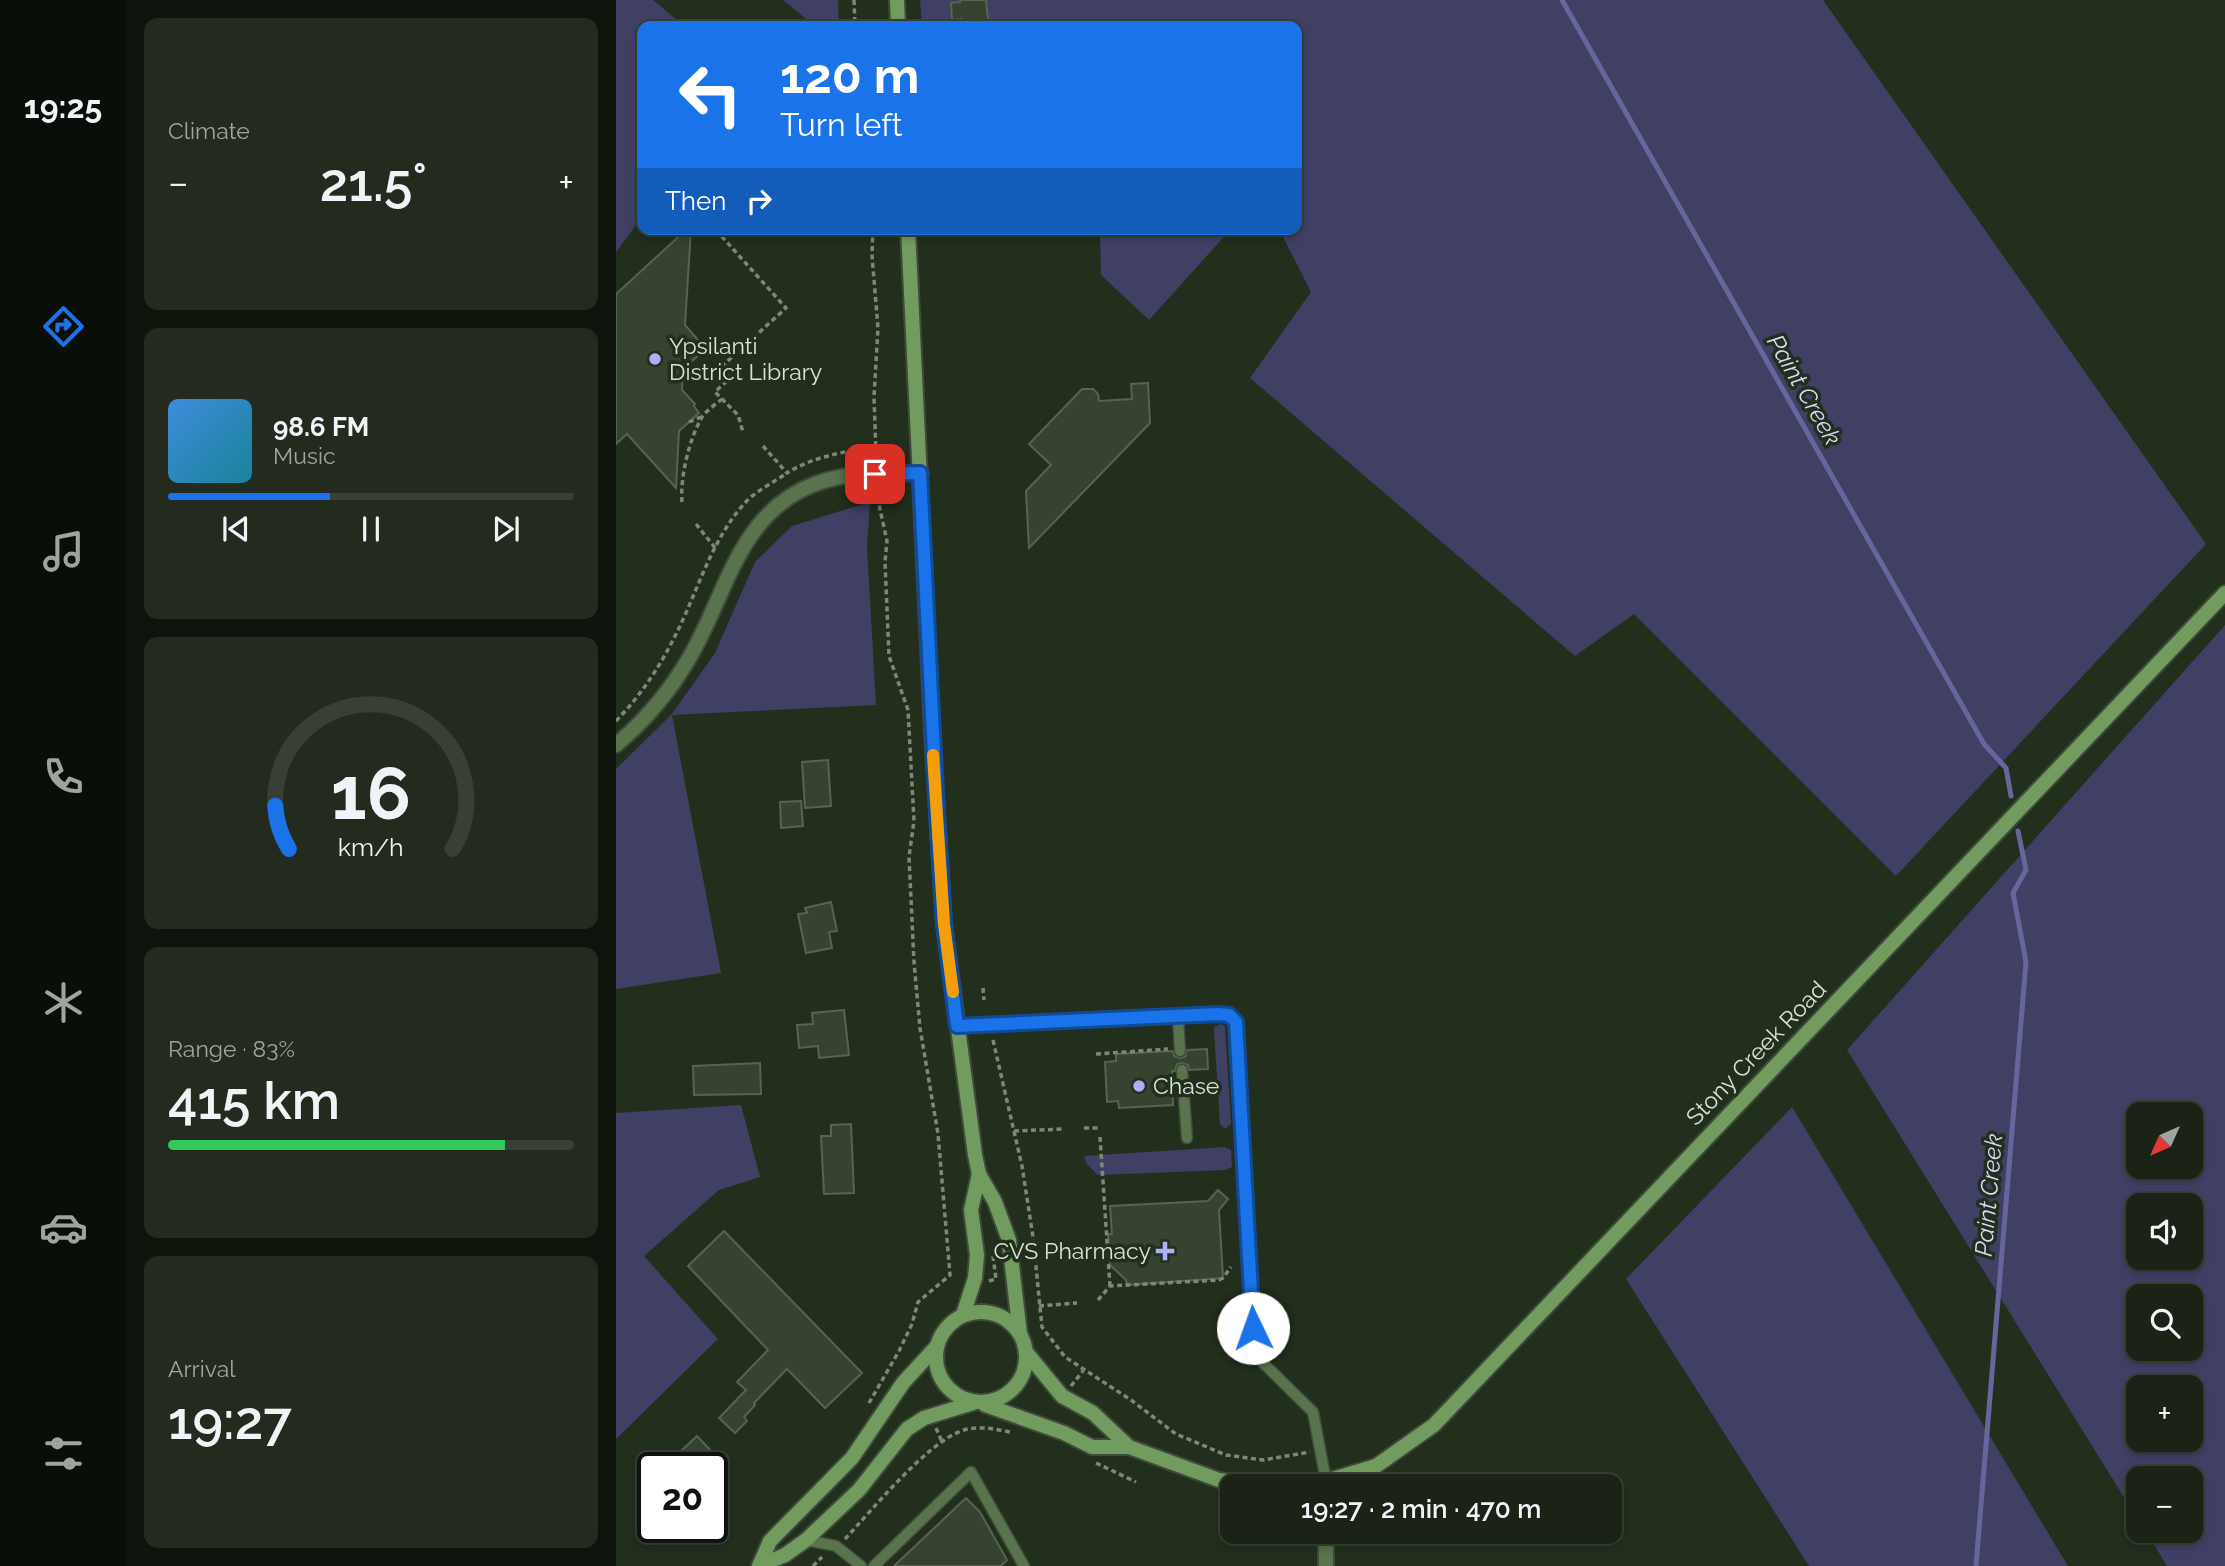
<!DOCTYPE html>
<meta charset="utf-8">
<style>
:root{--surface:#1a2316;--page:#232b1f;--text:#f1f3f6;--muted:#9fa4a1;--line:#384035;--accent:#1a73e8}
body{margin:0;font-family:Raleway,sans-serif;background:var(--page);color:var(--text);height:100vh;display:flex;flex-direction:column;font-size:26px;white-space:nowrap}
*{box-sizing:border-box;margin:0}
p{font-size:23px;color:var(--muted)}
.icon{flex:none;width:38px;height:38px;fill:none;stroke:currentColor;stroke-width:2;stroke-linecap:round;stroke-linejoin:round}
.map{position:relative;flex:1;overflow:hidden}
.drawer{display:flex;flex-direction:column;gap:18px;padding:18px;background:#0e130c;width:490px}
.drawer>*{flex:none}
.guide{position:absolute;left:21px;top:21px;width:665px;height:214px;border-radius:14px;box-shadow:0 4px 10px #0003,0 0 0 2px var(--line);background:#1a73e8;color:#fff;overflow:hidden}
.needle{width:46px;rotate:225deg}
.controls{position:absolute;left:1510px;top:1102px;display:grid;gap:14px}
.controls a{display:grid;place-items:center;width:77px;height:77px;border-radius:14px;background:var(--surface);box-shadow:0 4px 10px #0003,0 0 0 2px var(--line);font-size:35px}
.speed{position:absolute;left:21px;top:1452px;display:flex;gap:14px;font-size:35px;font-weight:700;text-align:center}
.speed>*{display:grid;place-content:center;width:91px;height:91px;border-radius:50%;background:var(--surface);box-shadow:0 4px 10px #0003,0 0 0 2px var(--line);line-height:1}
.speed .limit{border:4px solid #111;border-radius:10px;background:#fff;color:#111}
.pin{position:absolute;display:grid;place-items:center;width:60px;height:60px;color:#fff;margin:-30px;border-radius:14px;box-shadow:0 4px 10px #0006}
.me{position:absolute;width:77px;margin:-38px;rotate:357deg;stroke-linejoin:round;filter:drop-shadow(0 0 5px #0008)}
.turn{display:flex;align-items:center;gap:24px;height:147px;padding:0 28px;font-size:32px}
.turn .icon{width:91px;height:91px;stroke-width:2.5}
.turn b{display:block;font-size:49px;line-height:60px}
.then{display:flex;align-items:center;height:66px;padding:0 28px;background:#0003;gap:14px;font-size:26px}
.big{font-size:52px;font-weight:600;line-height:1.1}
.drawer .tile{flex:1;display:flex;flex-direction:column;justify-content:center;gap:10px;min-width:0;padding:0 24px;border-radius:14px;background:var(--page)}
.drawer .dial{align-items:center;gap:0}
.dial svg{height:182px;overflow:visible;fill:none;stroke:var(--line);stroke-width:7;stroke-linecap:round;text-anchor:middle}
.dial text{fill:var(--text);stroke:none}
.song{display:flex;align-items:center;gap:21px}
.cover{width:84px;height:84px;border-radius:10px;background:linear-gradient(135deg,hsl(210 70% 55%),hsl(190 70% 35%))}
.played{height:7px;border-radius:4px;background:linear-gradient(90deg,var(--accent) 40%,var(--line) 40%)}
.keys{display:flex;justify-content:space-around;direction:ltr}
.heat{display:flex;justify-content:space-between;align-items:center;font-size:38px;direction:ltr}
.charge{height:10px;border-radius:5px;background:linear-gradient(90deg,#34c759 83%,var(--line) 0)}
.trip{position:absolute;left:604px;top:1474px;width:402px;height:70px;border-radius:14px;background:var(--surface);box-shadow:0 4px 10px #0003,0 0 0 2px var(--line);font-weight:600;line-height:70px;text-align:center}
main{display:flex;flex:1;min-height:0}
.tab-bar{display:flex;flex-direction:column;width:126px;justify-content:space-around;align-items:center;background:#0a0e09;color:var(--muted)}
.tab-bar .icon{width:49px;height:49px}
.tab-bar .on{color:var(--accent)}
.tab-bar b{font-size:32px;color:var(--text)}
.map>svg:first-child{display:block}
.green{fill:#3f4064;fill-rule:evenodd}
.lines{fill:none;stroke-linecap:round;stroke-linejoin:round}
.stream{stroke:#66669d;stroke-width:5}
.building{fill:#364330;stroke:#566450;stroke-width:2}
.service-casing{stroke:#3f4b3a;stroke-width:13}
.tertiary-casing{stroke:#3f4b3a;stroke-width:18}
.secondary-casing{stroke:#3f4b3a;stroke-width:18}
.path{stroke:#7d8879;stroke-width:3.5;stroke-dasharray:5 3.5;stroke-linecap:butt}
.service{stroke:#59734d;stroke-width:10}
.tertiary{stroke:#59734d;stroke-width:14}
.secondary{stroke:#729c5f;stroke-width:14}
.route-casing{stroke:#114b97;stroke-width:18}
.route{stroke:#1a73e8;stroke-width:12}
.slow{stroke:#f59e0b;stroke-width:12}
.poi-dot{fill:#adaffb;stroke:#222f1d;stroke-width:2.5}
.labels{text-anchor:middle;stroke-width:7;stroke-linejoin:round;paint-order:stroke}
.poi-label{font-size:23px;fill:#d8e1d5;stroke:#222f1d;text-anchor:start}
.street-label{font-size:23px;fill:#d8e1d5;stroke:#222f1d}
.water-label{font-size:24px;font-style:italic;fill:#d7d9fb;stroke:#222f1d}
</style>
<main>
<nav class="tab-bar">
<b>19:25</b>
<svg class="icon on" aria-label="directions" viewBox="0 0 24 24"><path d="M12 3l9 9-9 9-9-9zM9 14v-3h6M13 9l2 2-2 2"/></svg>
<svg class="icon" aria-label="music" viewBox="0 0 24 24"><path d="M9 18V5l10-2v13"/><circle cx="6" cy="18" r="3"/><circle cx="16" cy="16" r="3"/></svg>
<svg class="icon" aria-label="phone" viewBox="0 0 24 24"><path d="M5 4h4l2 5-3 2q2 4 5 5l2-3 5 2v4C11 20 4 13 5 4z"/></svg>
<svg class="icon" aria-label="climate" viewBox="0 0 24 24"><path d="M12 3v18M4 7l16 10M4 17L20 7"/></svg>
<svg class="icon" aria-label="car" viewBox="0 0 24 24"><path d="M5 17H2v-5l4-1 3-4h7l3 4 3 1v5h-3M9 17h6M6 11h13"/><circle cx="7" cy="17" r="2"/><circle cx="17" cy="17" r="2"/></svg>
<svg class="icon" aria-label="filters" viewBox="0 0 24 24"><path d="M4 7h16M4 17h16"/><circle cx="9" cy="7" r="2"/><circle cx="15" cy="17" r="2"/></svg>
</nav>
<section class="drawer">
<div class="tile"><p>Climate</p>
<div class="heat"><a>−</a><b class="big">21.5°</b><a>+</a></div>
</div>
<div class="tile">
<div class="song"><i class="cover"></i><div><b>98.6 FM</b><p>Music</p></div></div>
<div class="played"></div>
<div class="keys"><svg class="icon" aria-label="previous" viewBox="0 0 24 24"><path d="M18 5L8 12l10 7zM5 5v14"/></svg><svg class="icon" aria-label="pause" viewBox="0 0 24 24"><path d="M8 5v14M16 5v14"/></svg><svg class="icon" aria-label="next" viewBox="0 0 24 24"><path d="M6 5l10 7-10 7zM19 5v14"/></svg></div>
</div>
<div class="tile dial"><svg viewBox="0 0 100 80">
<path d="M14 69A42 42 0 1 1 86 69"/>
<path d="M14 69A42 42 0 0 1 8 50" stroke="#1a73e8"/>
<text x="50" y="56" font-size="32" font-weight="700">16</text>
<text x="50" y="72" font-size="11">km/h</text>
</svg></div>
<div class="tile"><p>Range · 83%</p><b class="big">415 km</b><div class="charge"></div></div>
<div class="tile"><p>Arrival</p><b class="big">19:27</b></div>
</section>
<div class="map">
<svg width="1609" height="1566" viewBox="0 0 1609 1566">
<rect width="100%" height="100%" fill="#222f1d"/>
<g class="green">
<path d="M 0,0 L 37,0 L 68,26 L 26,26 L 26,217 L 0,252 Z"/>
<path d="M 167,0 L 222,0 L 223,26 L 199,26 Z"/>
<path d="M 304,0 L 1207,0 L 1590,544 L 1280,876 L 1018,614 L 959,656 L 634,378 L 695,292 L 663,229 L 681,229 L 681,26 L 306,26 Z"/>
<path d="M 484,229 L 615,229 L 533,320 L 485,275 Z"/>
<path d="M 254,502 L 251,547 L 260,705 L 56,715 L 105,973 L 0,989 L 0,769 L 56,714 L 99,653 L 139,562 L 176,526 Z"/>
<path d="M 1609,625 L 1609,1566 L 1551,1566 L 1530,1531 L 1575,1531 L 1575,1479 L 1522,1479 L 1522,1520 L 1231,1050 ZM 1522,1115 L 1575,1115 L 1575,1167 L 1522,1167 ZM 1522,1206 L 1575,1206 L 1575,1258 L 1522,1258 ZM 1522,1297 L 1575,1297 L 1575,1349 L 1522,1349 ZM 1522,1388 L 1575,1388 L 1575,1440 L 1522,1440 Z"/>
<path d="M 606,1024 L 609,1027 L 615,1124 L 609,1129 L 604,1124 L 598,1030 L 599,1026 Z"/>
<path d="M 125,1105 L 144,1177 L 103,1190 L 28,1256 L 102,1339 L 0,1439 L 0,1113 Z"/>
<path d="M 1176,1107 L 1452,1566 L 1193,1566 L 1010,1279 Z"/>
<path d="M 609,1147 L 615,1150 L 616,1167 L 609,1170 L 482,1175 L 471,1164 L 468,1156 Z"/>
</g>
<g class="lines">
<g class="stream">
<path d="M 946,0 L 1368,744 L 1390,768 L 1395,796"/>
<path d="M 1360,1566 L 1410,962 L 1397,893 L 1410,870 L 1402,831"/>
</g>
</g>
<g class="building">
<path d="M 344,0 L 370,0 L 372,20 L 366,21 L 366,26 L 346,26 L 345,19 L 336,20 L 335,3 L 344,2 Z"/>
<path d="M 71,229 L 75,229 L 69,325 L 90,349 L 67,369 L 66,390 L 79,404 L 78,406 L 83,413 L 63,431 L 60,488 L 11,434 L 0,444 L 0,294 Z"/>
<path d="M 532,383 L 534,423 L 413,548 L 410,491 L 435,465 L 413,444 L 466,389 L 477,389 L 482,394 L 483,401 L 516,399 L 515,384 Z"/>
<path d="M 212,760 L 215,806 L 189,808 L 186,762 Z"/>
<path d="M 185,801 L 187,826 L 165,828 L 164,802 Z"/>
<path d="M 215,902 L 221,931 L 213,932 L 216,948 L 190,953 L 182,914 L 191,913 L 189,908 Z"/>
<path d="M 228,1010 L 233,1055 L 203,1058 L 202,1046 L 183,1048 L 181,1025 L 197,1024 L 196,1013 Z"/>
<path d="M 591,1049 L 592,1069 L 573,1070 L 572,1065 L 566,1063 L 561,1064 L 559,1071 L 556,1071 L 557,1105 L 503,1108 L 502,1101 L 491,1102 L 489,1062 L 500,1061 L 500,1054 L 557,1051 L 558,1056 L 564,1058 L 569,1057 L 571,1050 Z"/>
<path d="M 144,1063 L 145,1094 L 78,1095 L 77,1066 Z"/>
<path d="M 235,1124 L 238,1193 L 208,1194 L 205,1136 L 215,1136 L 215,1125 Z"/>
<path d="M 602,1190 L 612,1199 L 603,1210 L 607,1278 L 511,1285 L 510,1280 L 494,1265 L 492,1234 L 496,1234 L 494,1206 L 592,1201 Z"/>
<path d="M 108,1231 L 246,1373 L 209,1408 L 171,1369 L 138,1403 L 139,1405 L 128,1417 L 131,1421 L 119,1433 L 103,1418 L 130,1390 L 121,1382 L 152,1350 L 72,1266 Z"/>
<path d="M 81,1436 L 98,1454 L 83,1468 L 47,1468 Z"/>
<path d="M 350,1498 L 364,1512 L 391,1560 L 385,1566 L 278,1566 Z"/>
</g>
<g class="lines">
<defs>
<g id="service">
<path d="M 562,1017 L 564,1051"/>
<path d="M 341,1026 L 602,1014 L 613,1015 L 620,1022 L 639,1355 L 697,1412 L 710,1481"/>
<path d="M 566,1070 L 571,1138"/>
<path d="M 190,1540 L 220,1546 L 245,1566"/>
<path d="M 258,1566 L 355,1472 L 408,1566"/>
</g>
<g id="tertiary">
<path d="M 0,745 C 27,722 54,691 72,660 C 110,598 121,513 199,484 C 233,471 269,474 305,473"/>
<path d="M 710,1566 L 710,1531"/>
</g>
<g id="secondary">
<path d="M 281,0 L 282,26"/>
<path d="M 292,229 L 316,731 L 328,924 L 359,1155 L 363,1174 L 379,1202 L 393,1240 L 404,1334"/>
<circle cx="365" cy="1357" r="45"/>
<path d="M 347,1315 L 359,1278 L 361,1255 L 355,1210 L 363,1174"/>
<path d="M 410,1352 L 446,1396 L 477,1413 L 513,1447 L 603,1480 L 651,1486"/>
<path d="M 369,1405 L 448,1433 L 476,1447 L 513,1447"/>
<path d="M 667,1486 L 710,1481 L 760,1466 L 818,1425 L 1609,593"/>
<path d="M 144,1564 L 154,1541 L 236,1458 L 287,1383 L 320,1347"/>
<path d="M 143,1566 L 169,1555 L 190,1540 L 243,1490 L 291,1429 L 308,1418 L 357,1403"/>
</g>
</defs>
<use href="#service" class="service-casing"/>
<use href="#tertiary" class="tertiary-casing"/>
<use href="#secondary" class="secondary-casing"/>
<g class="path">
<path d="M 238,0 L 239,26"/>
<path d="M 257,229 L 256,255 L 262,328 L 258,397 L 260,454"/>
<path d="M 100,230 L 170,308 L 104,368 L 114,378 L 99,392 L 122,415 L 127,432"/>
<path d="M 73,422 L 85,417"/>
<path d="M 147,446 L 171,473 C 198,456 229,452 260,446"/>
<path d="M 66,502 C 64,478 73,439 86,417 C 91,410 100,404 106,399"/>
<path d="M 80,524 L 100,549"/>
<path d="M 0,721 C 24,696 43,668 58,638 C 81,594 94,542 128,504 C 139,491 157,483 171,473"/>
<path d="M 367,988 L 368,1000"/>
<path d="M 377,1040 L 406,1166 L 417,1237 L 426,1327 L 449,1357 L 515,1400 L 560,1434 L 610,1455 L 647,1460 L 694,1452"/>
<path d="M 480,1054 L 552,1049"/>
<path d="M 468,1128 L 484,1128"/>
<path d="M 398,1131 L 448,1129"/>
<path d="M 484,1137 L 494,1286"/>
<path d="M 373,1281 L 380,1279 L 377,1256"/>
<path d="M 482,1300 L 494,1286 L 603,1280 L 607,1278 L 615,1267"/>
<path d="M 423,1306 L 461,1303"/>
<path d="M 455,1386 L 467,1371"/>
<path d="M 253,1403 L 283,1351 L 296,1324 L 302,1302 L 334,1275 L 322,1134 L 304,1028 L 298,962 L 293,857 L 298,821 L 292,710 L 273,656 L 269,562 L 271,541 L 260,491"/>
<path d="M 320,1428 L 326,1442"/>
<path d="M 480,1463 L 520,1482"/>
<path d="M 229,1539 C 256,1510 310,1444 345,1431 C 361,1425 378,1429 394,1432"/>
<path d="M 197,1566 L 206,1557"/>
</g>
<use href="#service" class="service"/>
<use href="#tertiary" class="tertiary"/>
<use href="#secondary" class="secondary"/>
</g>
<g class="lines">
<defs>
<path id="route" d="M 259,474 L 304,473 L 321,814 L 328,924 L 341,1026 L 602,1014 L 613,1015 L 620,1022 L 637,1328"/>
</defs>
<use href="#route" class="route-casing"/>
<use href="#route" class="route"/>
<path class="slow" d="M 317,755 L 328,924 L 337,992"/>
</g>
<g class="poi-dot">
<circle cx="39" cy="359" r="7"/>
<circle cx="523" cy="1086" r="7"/>
<path d="M545.5 1240.5h7v7h7v7h-7v7h-7v-7h-7v-7h7z"/>
</g>
<g class="labels">
<g class="poi-label">
<text x="53" y="354">Ypsilanti<tspan x="53" dy="26">District Library</tspan></text>
<text x="537" y="1094">Chase</text>
<text x="535" y="1259" text-anchor="end">CVS Pharmacy</text>
</g>
<g class="street-label">
<text transform="translate(1140 1053) rotate(-46)" y="8">Stony Creek Road</text>
</g>
<g class="water-label">
<text transform="translate(1188 390) rotate(60)" y="8">Paint Creek</text>
<text transform="translate(1373 1195) rotate(-85)" y="8">Paint Creek</text>
</g>
</g>
</svg>
<div class="controls">
<a><svg class="needle" viewBox="-14 -14 28 28"><path d="M0-13l5 13h-10z" fill="#e53935"/><path d="M0 13l5-13h-10z" fill="#9fa4a1"/></svg></a>
<a><svg class="icon" aria-label="sound" viewBox="0 0 24 24"><path d="M4 9h4l5-4v14l-5-4H4zM17 9q2 3 0 6"/></svg></a>
<a><svg class="icon" aria-label="search" viewBox="0 0 24 24"><circle cx="10" cy="10" r="6"/><path d="M15 15l6 6"/></svg></a>
<a>+</a>
<a>−</a>
</div>
<div class="speed"><div class="limit">20</div></div>
<div class="pin" style="left:259px;top:474px;background:#d93025"><svg class="icon" aria-label="arrive" viewBox="0 0 24 24"><path d="M6 21V4h12l-3 4 3 4H6"/></svg></div>
<svg class="me" style="left:637px;top:1328px" viewBox="-20 -20 40 40"><circle r="19" fill="#fff"/><path d="M0-13L10 11 0 6-10 11z" fill="#1a73e8"/></svg>
<div class="trip">19:27 · 2 min · 470 m</div>
<div class="guide">
<div class="turn"><svg class="icon" aria-label="left" viewBox="0 0 24 24"><path d="M17 20v-9H6M10 6l-5 5 5 5"/></svg><div><b>120 m</b>Turn left</div></div>
<div class="then">Then<svg class="icon" aria-label="right" viewBox="0 0 24 24"><path d="M7 20v-9h11M14 6l5 5-5 5"/></svg></div>
</div>
</div>
</main>
